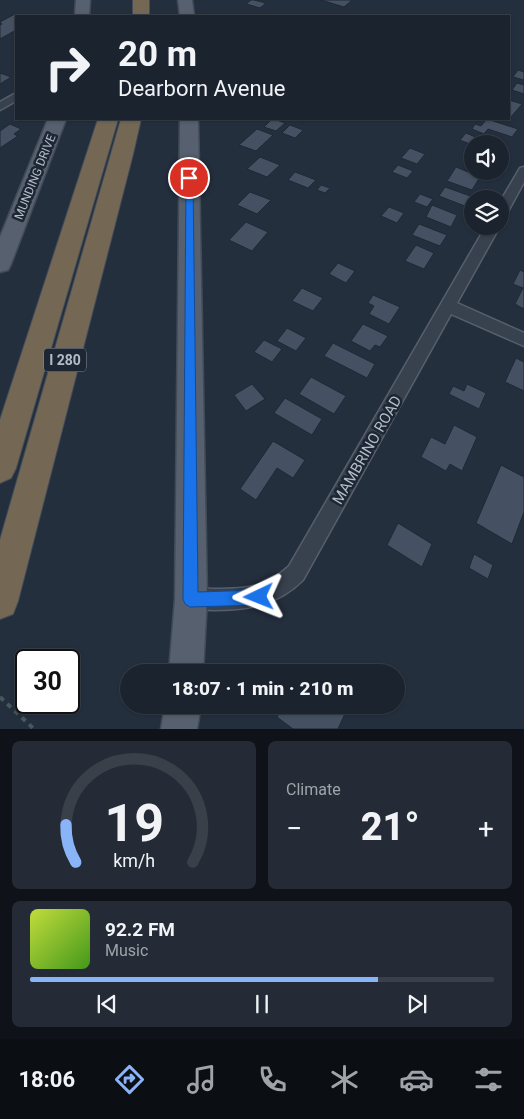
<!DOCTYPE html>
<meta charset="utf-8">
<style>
:root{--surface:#1b232e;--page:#242b36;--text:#f1f3f6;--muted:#a0a4aa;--line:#39404a;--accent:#8ab4f8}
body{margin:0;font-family:Roboto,sans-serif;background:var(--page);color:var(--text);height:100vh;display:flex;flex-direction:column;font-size:19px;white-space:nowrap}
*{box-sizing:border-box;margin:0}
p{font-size:16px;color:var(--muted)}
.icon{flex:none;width:28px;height:28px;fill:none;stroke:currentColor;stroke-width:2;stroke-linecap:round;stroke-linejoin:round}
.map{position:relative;height:729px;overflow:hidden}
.drawer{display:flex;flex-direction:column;gap:12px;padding:12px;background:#0f1319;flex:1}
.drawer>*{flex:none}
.banner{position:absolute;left:15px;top:15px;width:495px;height:105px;border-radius:0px;box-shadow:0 1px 4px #0004,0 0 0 1px var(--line);background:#1b232e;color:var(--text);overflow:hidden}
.fabs{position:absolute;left:464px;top:135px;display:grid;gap:10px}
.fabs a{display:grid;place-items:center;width:45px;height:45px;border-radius:50%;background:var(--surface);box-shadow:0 1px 4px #0004,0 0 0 1px var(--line);font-size:25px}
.speed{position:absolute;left:15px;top:649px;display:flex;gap:10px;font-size:25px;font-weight:700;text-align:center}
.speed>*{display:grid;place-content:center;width:65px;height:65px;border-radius:50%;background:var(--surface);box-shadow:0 1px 4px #0004,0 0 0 1px var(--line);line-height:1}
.speed .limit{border:2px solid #111;border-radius:8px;background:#fff;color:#111}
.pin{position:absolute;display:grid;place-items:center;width:42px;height:42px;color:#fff;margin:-21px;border:2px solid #fff;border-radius:50%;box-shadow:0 1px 5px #0007}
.me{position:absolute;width:55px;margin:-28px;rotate:268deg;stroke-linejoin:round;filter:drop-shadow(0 0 4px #0008)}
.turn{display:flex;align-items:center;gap:18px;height:105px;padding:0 20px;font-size:22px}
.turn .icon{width:65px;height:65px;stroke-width:2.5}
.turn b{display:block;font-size:35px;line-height:42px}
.big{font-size:38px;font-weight:800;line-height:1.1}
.drawer .tile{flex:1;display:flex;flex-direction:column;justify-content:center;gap:8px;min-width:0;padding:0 18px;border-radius:8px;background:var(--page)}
.drawer .dial{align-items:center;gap:0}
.dial svg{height:130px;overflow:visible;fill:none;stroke:var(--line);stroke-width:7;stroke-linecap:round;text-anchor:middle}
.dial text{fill:var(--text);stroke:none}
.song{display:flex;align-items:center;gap:15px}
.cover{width:60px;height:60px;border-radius:8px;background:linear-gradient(135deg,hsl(70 70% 55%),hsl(100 70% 35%))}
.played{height:5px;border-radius:2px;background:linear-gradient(90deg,var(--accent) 75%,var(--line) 75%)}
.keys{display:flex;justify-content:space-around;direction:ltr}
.heat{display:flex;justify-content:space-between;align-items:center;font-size:28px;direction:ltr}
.drawer .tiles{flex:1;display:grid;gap:12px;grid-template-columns:1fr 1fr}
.tile:last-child{grid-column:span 2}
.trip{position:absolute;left:120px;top:664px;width:285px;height:50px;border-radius:25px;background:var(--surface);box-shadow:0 1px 4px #0004,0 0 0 1px var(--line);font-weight:800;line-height:50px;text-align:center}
.dock{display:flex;height:80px;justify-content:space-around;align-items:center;background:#0b0e12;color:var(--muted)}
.dock .icon{width:35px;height:35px}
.dock .on{color:var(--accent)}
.dock b{font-size:22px;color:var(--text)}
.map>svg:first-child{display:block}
.building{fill:#455162;stroke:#1f2835}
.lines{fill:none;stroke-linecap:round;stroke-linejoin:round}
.street-casing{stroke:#565f6c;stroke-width:3}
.primary-casing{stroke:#414a57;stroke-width:3}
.highway-casing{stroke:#434c59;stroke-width:2}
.path{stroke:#44595c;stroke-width:4;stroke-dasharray:5 5;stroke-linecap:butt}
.street{fill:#38414e;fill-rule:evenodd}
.primary{fill:#56606e;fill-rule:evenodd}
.highway{fill:#746855;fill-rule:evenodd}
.route{fill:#1a73e8;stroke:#114b97}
.labels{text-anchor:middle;stroke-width:5;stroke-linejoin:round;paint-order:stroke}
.far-street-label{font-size:12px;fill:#b4bcc9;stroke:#1d2633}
.shield{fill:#1d2633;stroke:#878f9c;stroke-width:1}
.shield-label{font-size:14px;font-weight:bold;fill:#b4bcc9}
.street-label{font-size:15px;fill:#b4bcc9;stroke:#1d2633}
</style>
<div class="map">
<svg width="524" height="729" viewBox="0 0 524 729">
<rect width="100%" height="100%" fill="#242f3e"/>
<g class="building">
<path d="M 251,0 L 254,0 L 266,3 L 260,8 L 246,4 Z"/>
<path d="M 321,0 L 352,0 L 344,7 Z"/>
<path d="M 15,14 L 21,16 L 16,16 L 16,30 L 0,39 L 0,25 L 2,24 L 0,22 Z"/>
<path d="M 518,70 L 524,72 L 524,80 L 513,77 Z"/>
<path d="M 0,73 L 11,77 L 0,84 Z"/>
<path d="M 517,83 L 524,85 L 524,94 L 512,90 Z"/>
<path d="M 509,100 L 522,104 L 511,117 L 509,116 Z"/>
<path d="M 272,119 L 274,119 L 285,123 L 276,131 L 264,127 Z"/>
<path d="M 487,119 L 518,129 L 512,137 L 488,129 L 484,134 L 472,129 L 475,124 L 481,126 Z"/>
<path d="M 10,124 L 21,129 L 14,134 L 18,136 L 0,148 L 0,131 Z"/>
<path d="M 290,125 L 303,130 L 295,138 L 282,133 Z"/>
<path d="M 257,129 L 273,135 L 256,151 L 239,145 Z"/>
<path d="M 466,133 L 489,143 L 472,145 L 460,140 Z"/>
<path d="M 410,148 L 425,154 L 417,164 L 401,158 Z"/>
<path d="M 260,157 L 280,165 L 267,177 L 247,169 Z"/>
<path d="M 398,165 L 413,171 L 407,178 L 392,172 Z"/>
<path d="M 456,167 L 480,177 L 472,190 L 447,181 Z"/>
<path d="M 295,172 L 316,180 L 308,188 L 288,180 Z"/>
<path d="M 321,185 L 330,188 L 325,193 L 317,190 Z"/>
<path d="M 445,187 L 476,198 L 472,199 L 470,208 L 439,196 Z"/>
<path d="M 250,192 L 271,200 L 257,214 L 237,205 Z"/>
<path d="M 420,194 L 433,199 L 427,207 L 414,202 Z"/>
<path d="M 432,205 L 457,215 L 451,227 L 426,217 Z"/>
<path d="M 389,207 L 404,213 L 397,223 L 381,216 Z"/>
<path d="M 246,222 L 268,232 L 252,251 L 229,240 Z"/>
<path d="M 419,224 L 447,235 L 440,246 L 412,235 Z"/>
<path d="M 416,245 L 434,253 L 424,269 L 405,261 Z"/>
<path d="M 338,263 L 355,271 L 346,283 L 329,274 Z"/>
<path d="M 520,270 L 524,272 L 524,309 L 515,304 L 523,288 L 513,284 Z"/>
<path d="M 302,288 L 323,298 L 313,311 L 292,301 Z"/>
<path d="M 373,295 L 400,307 L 389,324 L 369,314 L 374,306 L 368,303 Z"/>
<path d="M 363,324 L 388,336 L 380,347 L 375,345 L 370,351 L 351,341 Z"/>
<path d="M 287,328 L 306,338 L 296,351 L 277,341 Z"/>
<path d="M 264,340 L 282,349 L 272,362 L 254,352 Z"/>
<path d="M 333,343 L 375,364 L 367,378 L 324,356 Z"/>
<path d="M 516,358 L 524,362 L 524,391 L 505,382 Z"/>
<path d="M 311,377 L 346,396 L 334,414 L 299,394 Z"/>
<path d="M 252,384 L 265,399 L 246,411 L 234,395 Z"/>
<path d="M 467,384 L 486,393 L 479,409 L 449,394 L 453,386 L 464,391 Z"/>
<path d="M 285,398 L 322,419 L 312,435 L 274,413 Z"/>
<path d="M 454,425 L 477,437 L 462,471 L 450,464 L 446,471 L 421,457 L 431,437 L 445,444 Z"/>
<path d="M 273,441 L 305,460 L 293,478 L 277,468 L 256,500 L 240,489 Z"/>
<path d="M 501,465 L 524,477 L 524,512 L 512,544 L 476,523 Z"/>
<path d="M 398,523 L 432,544 L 422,567 L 387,545 Z"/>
<path d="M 474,554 L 493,565 L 488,579 L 469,568 Z"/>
<path d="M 283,705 L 349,705 L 338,729 L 293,729 L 277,717 Z"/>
</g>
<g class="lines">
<defs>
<g id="street">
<path d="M 16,93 L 16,101 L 0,110 L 0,102 Z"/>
<path d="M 524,167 L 524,182 L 505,217 L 500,219 L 500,202 L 520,168 Z"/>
<path d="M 486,226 L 500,226 L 457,303 L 524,333 L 524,346 L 451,314 L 303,580 C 278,605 249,610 214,610 C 203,609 194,611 184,606 L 181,599 L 184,592 C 193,587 203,588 214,589 C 246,589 265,588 289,566 Z"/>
</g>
<g id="primary">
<path d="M 76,0 L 90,0 L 89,16 L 75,16 Z"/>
<path d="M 178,0 L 192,0 L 194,16 L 180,16 Z"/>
<path d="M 48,119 L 66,119 L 11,264 L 8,270 L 0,272 L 0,237 Z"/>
<path d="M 180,119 L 198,119 L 207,599 L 203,672 L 169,672 L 175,599 Z"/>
<path d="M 165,705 L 201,705 L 197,729 L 161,729 Z"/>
</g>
<g id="highway">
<rect x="133" y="0" width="16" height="16"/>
<path d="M 98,119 L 118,119 L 16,468 L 11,478 L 0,483 L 0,420 Z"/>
<path d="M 121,119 L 141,119 L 133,154 L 18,601 L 13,614 L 0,619 L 0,540 Z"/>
</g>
</defs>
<use href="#street" class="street-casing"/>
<use href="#primary" class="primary-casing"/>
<use href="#highway" class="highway-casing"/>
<path class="path" d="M 0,697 L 34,729"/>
<use href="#street" class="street"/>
<use href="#primary" class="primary"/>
<use href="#highway" class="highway"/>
</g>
<path class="route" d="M 186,176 L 193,178 L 198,592 L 259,590 L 264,592 L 266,597 L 264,603 L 259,605 L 190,607 L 185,604 L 183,599 Z"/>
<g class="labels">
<g class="far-street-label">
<text transform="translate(35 177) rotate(-68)" y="4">MUNDING DRIVE</text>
</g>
<rect class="shield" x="44" y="348.5" width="42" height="23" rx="4"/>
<g class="shield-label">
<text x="65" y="365">I 280</text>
</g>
<g class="street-label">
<text transform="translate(367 450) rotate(-60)" y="5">MAMBRINO ROAD</text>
</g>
</g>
</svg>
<div class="fabs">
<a><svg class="icon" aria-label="sound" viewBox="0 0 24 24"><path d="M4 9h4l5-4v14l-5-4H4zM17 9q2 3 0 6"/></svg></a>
<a><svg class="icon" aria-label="layers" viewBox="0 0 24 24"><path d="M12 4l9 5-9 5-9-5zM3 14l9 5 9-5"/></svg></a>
</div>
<div class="speed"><div class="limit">30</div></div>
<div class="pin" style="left:189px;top:178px;background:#d93025"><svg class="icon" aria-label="arrive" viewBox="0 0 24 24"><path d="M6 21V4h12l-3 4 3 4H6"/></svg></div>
<svg class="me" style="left:259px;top:597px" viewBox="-20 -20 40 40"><path d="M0-17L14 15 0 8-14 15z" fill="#1a73e8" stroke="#fff" stroke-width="4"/></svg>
<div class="trip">18:07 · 1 min · 210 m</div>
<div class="banner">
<div class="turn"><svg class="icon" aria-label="right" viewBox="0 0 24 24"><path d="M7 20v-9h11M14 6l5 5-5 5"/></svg><div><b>20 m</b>Dearborn Avenue</div></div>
</div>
</div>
<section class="drawer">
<div class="tiles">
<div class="tile dial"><svg viewBox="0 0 100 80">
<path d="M14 69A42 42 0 1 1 86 69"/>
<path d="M14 69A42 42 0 0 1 8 46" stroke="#8ab4f8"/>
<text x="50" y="56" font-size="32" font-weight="700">19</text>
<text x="50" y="72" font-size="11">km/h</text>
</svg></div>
<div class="tile"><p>Climate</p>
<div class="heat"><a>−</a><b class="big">21°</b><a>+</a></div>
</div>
<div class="tile">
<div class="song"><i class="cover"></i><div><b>92.2 FM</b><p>Music</p></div></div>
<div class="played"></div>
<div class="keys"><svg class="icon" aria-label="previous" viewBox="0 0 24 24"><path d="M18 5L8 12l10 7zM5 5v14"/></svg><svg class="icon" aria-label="pause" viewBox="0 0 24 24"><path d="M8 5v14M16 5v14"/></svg><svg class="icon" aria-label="next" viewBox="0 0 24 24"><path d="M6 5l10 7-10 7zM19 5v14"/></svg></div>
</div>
</div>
</section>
<nav class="dock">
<b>18:06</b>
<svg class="icon on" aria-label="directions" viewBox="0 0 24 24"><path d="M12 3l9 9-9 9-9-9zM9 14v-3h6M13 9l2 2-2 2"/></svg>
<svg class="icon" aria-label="music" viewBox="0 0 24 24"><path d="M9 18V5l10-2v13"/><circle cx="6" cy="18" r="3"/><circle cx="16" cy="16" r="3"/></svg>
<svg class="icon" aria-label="phone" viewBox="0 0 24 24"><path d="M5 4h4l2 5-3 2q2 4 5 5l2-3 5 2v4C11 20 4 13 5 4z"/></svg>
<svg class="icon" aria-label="climate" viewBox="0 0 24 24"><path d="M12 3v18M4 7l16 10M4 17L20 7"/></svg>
<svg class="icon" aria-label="car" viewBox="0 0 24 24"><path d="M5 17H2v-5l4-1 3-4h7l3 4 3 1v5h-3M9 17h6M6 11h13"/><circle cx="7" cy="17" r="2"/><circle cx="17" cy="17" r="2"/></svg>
<svg class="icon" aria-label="filters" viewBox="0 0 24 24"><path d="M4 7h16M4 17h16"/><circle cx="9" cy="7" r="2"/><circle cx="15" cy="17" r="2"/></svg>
</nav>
